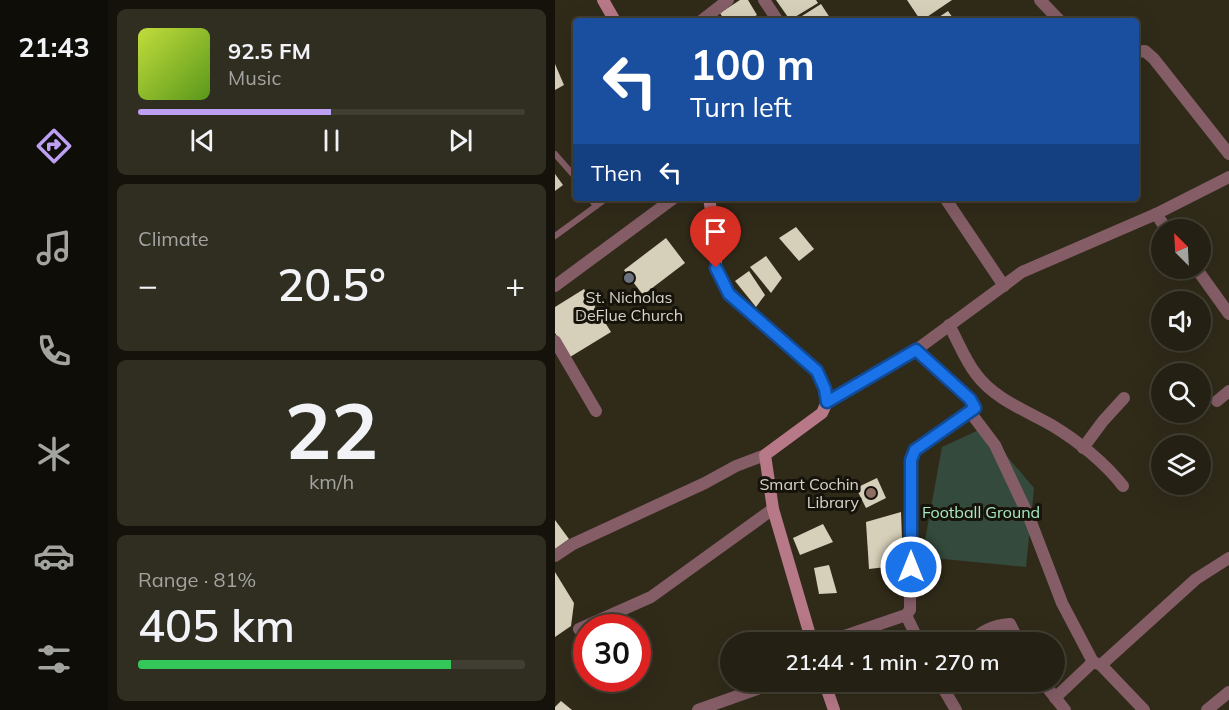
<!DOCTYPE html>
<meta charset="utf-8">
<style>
:root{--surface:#242013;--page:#302d21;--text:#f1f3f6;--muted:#a3a3a0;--line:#413e33;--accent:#bca0f2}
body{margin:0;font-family:Mulish,sans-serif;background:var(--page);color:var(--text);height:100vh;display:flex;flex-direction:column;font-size:22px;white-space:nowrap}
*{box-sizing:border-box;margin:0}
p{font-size:20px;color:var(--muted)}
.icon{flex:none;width:33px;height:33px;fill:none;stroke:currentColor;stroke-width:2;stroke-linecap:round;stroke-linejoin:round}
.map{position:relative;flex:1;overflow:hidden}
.panel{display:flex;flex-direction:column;gap:9px;padding:9px;background:#14120a;width:447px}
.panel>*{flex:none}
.top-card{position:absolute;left:18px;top:18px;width:566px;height:183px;border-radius:6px;box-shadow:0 6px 24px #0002,0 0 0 2px var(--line);background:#1a4fa0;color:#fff;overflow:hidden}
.needle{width:39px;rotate:336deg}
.buttons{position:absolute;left:596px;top:219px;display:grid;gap:12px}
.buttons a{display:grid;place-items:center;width:60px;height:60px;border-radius:50%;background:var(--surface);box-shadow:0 6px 24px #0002,0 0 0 2px var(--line);font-size:30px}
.speed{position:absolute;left:18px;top:614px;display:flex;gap:12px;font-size:30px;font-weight:700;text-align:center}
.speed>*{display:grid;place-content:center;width:78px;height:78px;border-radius:50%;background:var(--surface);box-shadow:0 6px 24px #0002,0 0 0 2px var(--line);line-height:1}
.speed .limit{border:9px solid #d22;background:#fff;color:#111}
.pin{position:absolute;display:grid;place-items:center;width:51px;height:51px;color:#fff;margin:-62px -26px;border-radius:50% 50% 50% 0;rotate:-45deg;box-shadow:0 0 6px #0007}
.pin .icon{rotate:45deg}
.me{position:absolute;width:66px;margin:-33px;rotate:0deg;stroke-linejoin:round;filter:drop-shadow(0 0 4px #0008)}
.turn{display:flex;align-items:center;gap:21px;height:126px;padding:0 18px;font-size:27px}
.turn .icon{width:78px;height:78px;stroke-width:2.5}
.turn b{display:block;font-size:42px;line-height:51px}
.then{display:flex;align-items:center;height:57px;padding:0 18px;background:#0003;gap:12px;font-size:22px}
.big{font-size:45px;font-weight:600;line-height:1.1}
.panel .tile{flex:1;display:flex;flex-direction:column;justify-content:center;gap:9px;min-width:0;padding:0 21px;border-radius:9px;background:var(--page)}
.panel .dial{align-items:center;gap:0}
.dial b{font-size:78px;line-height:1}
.song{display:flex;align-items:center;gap:18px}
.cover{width:72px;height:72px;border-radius:9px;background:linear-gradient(135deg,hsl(70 70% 55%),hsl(90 70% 35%))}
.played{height:6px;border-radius:3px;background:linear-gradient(90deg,var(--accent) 50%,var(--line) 50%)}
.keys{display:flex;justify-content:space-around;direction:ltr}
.heat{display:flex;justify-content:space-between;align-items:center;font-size:33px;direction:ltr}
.charge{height:9px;border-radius:4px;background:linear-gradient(90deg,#34c759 81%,var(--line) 0)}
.trip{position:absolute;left:165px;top:632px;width:345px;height:60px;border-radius:30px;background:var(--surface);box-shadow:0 6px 24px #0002,0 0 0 2px var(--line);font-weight:600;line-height:60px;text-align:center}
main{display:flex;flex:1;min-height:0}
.tab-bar{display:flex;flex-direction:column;width:108px;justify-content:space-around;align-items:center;background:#0e0d08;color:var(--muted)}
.tab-bar .icon{width:42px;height:42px}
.tab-bar .on{color:var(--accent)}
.tab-bar b{font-size:27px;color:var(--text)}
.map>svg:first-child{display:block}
.green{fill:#334a3c}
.building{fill:#d6cfb9}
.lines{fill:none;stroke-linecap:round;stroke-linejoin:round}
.service{stroke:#845d66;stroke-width:6}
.minor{stroke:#845d66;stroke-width:12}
.secondary{stroke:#b77887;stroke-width:12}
.route-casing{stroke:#114b97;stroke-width:15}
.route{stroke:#1a73e8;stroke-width:10}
.worship-dot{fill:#6b7280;stroke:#16130b;stroke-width:2}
.education-dot{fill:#8d6e63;stroke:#16130b;stroke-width:2}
.labels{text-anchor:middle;stroke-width:6;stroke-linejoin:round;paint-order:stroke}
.poi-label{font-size:16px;fill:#d7d3c8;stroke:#16130b}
.park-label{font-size:16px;fill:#a6e9c0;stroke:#16130b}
</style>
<main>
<nav class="tab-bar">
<b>21:43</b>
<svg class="icon on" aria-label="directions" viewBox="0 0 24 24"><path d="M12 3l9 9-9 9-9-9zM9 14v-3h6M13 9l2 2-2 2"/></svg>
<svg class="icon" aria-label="music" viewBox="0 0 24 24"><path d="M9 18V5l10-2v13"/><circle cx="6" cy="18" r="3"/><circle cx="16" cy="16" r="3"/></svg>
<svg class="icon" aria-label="phone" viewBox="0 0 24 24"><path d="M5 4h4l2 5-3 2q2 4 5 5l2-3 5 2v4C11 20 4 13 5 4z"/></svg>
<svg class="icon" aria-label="climate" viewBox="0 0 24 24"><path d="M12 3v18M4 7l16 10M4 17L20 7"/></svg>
<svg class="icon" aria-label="car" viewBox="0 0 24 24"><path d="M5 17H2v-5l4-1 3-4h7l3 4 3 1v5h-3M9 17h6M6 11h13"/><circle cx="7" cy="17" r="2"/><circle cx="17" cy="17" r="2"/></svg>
<svg class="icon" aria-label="filters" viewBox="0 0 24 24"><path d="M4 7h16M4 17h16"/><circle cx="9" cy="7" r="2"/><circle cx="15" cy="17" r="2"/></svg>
</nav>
<section class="panel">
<div class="tile">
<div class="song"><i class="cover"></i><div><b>92.5 FM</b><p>Music</p></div></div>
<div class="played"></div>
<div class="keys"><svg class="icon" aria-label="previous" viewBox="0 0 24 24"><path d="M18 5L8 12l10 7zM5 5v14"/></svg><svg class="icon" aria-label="pause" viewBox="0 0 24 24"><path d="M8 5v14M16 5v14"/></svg><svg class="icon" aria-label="next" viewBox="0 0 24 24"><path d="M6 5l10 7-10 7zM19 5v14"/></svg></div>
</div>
<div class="tile"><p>Climate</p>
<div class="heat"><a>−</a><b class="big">20.5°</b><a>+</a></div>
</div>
<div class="tile dial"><b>22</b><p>km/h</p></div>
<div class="tile"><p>Range · 81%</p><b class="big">405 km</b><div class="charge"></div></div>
</section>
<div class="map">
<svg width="674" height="710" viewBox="0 0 674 710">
<rect width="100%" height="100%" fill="#302a19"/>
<path class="green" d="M 428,428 L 479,488 L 471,567 L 367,557 L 387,447 Z"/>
<g class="building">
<path d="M 185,0 L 193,0 L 202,15 L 192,21 L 170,21 L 165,13 Z"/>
<path d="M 221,0 L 261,0 L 263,3 L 235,20 Z"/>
<path d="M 352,0 L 397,0 L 366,21 Z"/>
<path d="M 266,4 L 277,21 L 239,21 Z"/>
<path d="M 393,11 L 400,21 L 378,21 Z"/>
<path d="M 0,64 L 9,85 L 0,90 Z"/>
<path d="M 0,174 L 8,185 L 0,191 Z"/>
<path d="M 241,227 L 259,249 L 244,261 L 224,238 Z"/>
<path d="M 111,238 L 130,263 L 88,295 L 69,270 Z"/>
<path d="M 211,256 L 227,278 L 216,293 L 195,267 Z"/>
<path d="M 194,271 L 210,295 L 201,307 L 180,281 Z"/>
<path d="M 29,289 L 56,332 L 15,357 L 0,333 L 0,307 Z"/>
<path d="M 322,478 L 331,498 L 311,508 L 301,488 Z"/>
<path d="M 346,512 L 348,565 L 314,569 L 311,522 Z"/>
<path d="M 0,520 L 14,539 L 0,549 Z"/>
<path d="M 268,524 L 278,542 L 245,555 L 238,538 Z"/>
<path d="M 274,565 L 282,593 L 264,594 L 259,568 Z"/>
<path d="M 0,572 L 19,603 L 16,626 L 0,637 Z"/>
<path d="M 6,701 L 17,710 L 0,710 L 0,707 Z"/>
</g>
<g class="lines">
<g class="service">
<path d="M 0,154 L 21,178"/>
<path d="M 35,198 L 41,206"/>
<path d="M 0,236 L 52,198"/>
</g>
<g class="minor">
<path d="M 209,0 L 223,21"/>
<path d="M 485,0 L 505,21"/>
<path d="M 146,21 L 173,0"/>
<path d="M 580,52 L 590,51 L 599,59 L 674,154"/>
<path d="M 390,198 L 449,286"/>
<path d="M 601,214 L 612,230"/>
<path d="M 641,268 L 674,314"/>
<path d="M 0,286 L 119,198"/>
<path d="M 394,325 C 403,341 410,360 421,374 C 439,399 472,411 498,426 C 523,441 550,463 568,486"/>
<path d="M 0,341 L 41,411"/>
<path d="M 662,401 L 674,391"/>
<path d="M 272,402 L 361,350 L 467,272 L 601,214 L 674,177"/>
<path d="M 415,412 L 440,445 L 474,517 L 507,603 L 538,662 L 500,698"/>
<path d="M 528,448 L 548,421 L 569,398"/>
<path d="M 0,556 L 18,544 L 150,483 L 181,466 L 210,455"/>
<path d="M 351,615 L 364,642"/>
<path d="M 24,629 L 96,597 L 218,509"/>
<path d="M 272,642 L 351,615 L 355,610 L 356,460 L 360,450 L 420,408 L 415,399 L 361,350"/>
<path d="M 416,642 C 427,630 439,625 455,624 L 464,642"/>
<path d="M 538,662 L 546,665 L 641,579 L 674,558"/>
<path d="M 546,665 L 589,710"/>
<path d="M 384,681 L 401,710"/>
<path d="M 487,681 L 510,710"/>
<path d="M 143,710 L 225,681"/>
<path d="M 652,710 L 674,692"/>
</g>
<g class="secondary">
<path d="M 48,0 L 60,21"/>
<path d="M 154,198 L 161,240 L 161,268 L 174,294 L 262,371 L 270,389 L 272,402 L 267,413 L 210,455 L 218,509 L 257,642"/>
<path d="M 269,681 L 279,710"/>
</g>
</g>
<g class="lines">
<defs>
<path id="route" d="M 161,268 L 174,294 L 262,371 L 270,389 L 272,402 L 361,350 L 415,399 L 420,408 L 360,450 L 356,460 L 356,567"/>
</defs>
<use href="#route" class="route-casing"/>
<use href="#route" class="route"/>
</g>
<circle class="worship-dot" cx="74" cy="278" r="6"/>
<circle class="education-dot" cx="316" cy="493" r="6"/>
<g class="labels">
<g class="poi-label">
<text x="74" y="303">St. Nicholas<tspan x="74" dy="18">DeFlue Church</tspan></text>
<text x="304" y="490" text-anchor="end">Smart Cochin<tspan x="304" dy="18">Library</tspan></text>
</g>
<g class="park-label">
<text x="426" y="518">Football Ground</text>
</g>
</g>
</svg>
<div class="buttons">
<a><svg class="needle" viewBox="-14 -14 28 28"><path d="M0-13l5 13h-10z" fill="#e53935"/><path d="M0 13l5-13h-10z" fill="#a3a3a0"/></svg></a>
<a><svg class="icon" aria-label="sound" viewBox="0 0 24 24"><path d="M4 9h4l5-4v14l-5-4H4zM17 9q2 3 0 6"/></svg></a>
<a><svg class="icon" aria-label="search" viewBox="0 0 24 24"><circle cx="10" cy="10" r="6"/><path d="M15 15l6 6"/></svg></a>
<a><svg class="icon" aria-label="layers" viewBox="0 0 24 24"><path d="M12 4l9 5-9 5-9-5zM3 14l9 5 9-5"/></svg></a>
</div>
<div class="speed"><div class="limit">30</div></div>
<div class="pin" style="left:161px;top:268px;background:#d93025"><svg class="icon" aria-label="arrive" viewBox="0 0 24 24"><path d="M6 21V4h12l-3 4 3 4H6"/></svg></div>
<svg class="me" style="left:356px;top:567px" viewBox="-20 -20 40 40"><circle r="17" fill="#1a73e8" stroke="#fff" stroke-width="3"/><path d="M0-11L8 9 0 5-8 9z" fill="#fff"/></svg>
<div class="trip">21:44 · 1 min · 270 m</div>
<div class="top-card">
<div class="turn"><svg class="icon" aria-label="left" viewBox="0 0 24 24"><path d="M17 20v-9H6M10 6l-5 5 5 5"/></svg><div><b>100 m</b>Turn left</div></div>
<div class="then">Then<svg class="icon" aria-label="left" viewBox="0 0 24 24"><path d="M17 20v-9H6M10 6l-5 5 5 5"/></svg></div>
</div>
</div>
</main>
